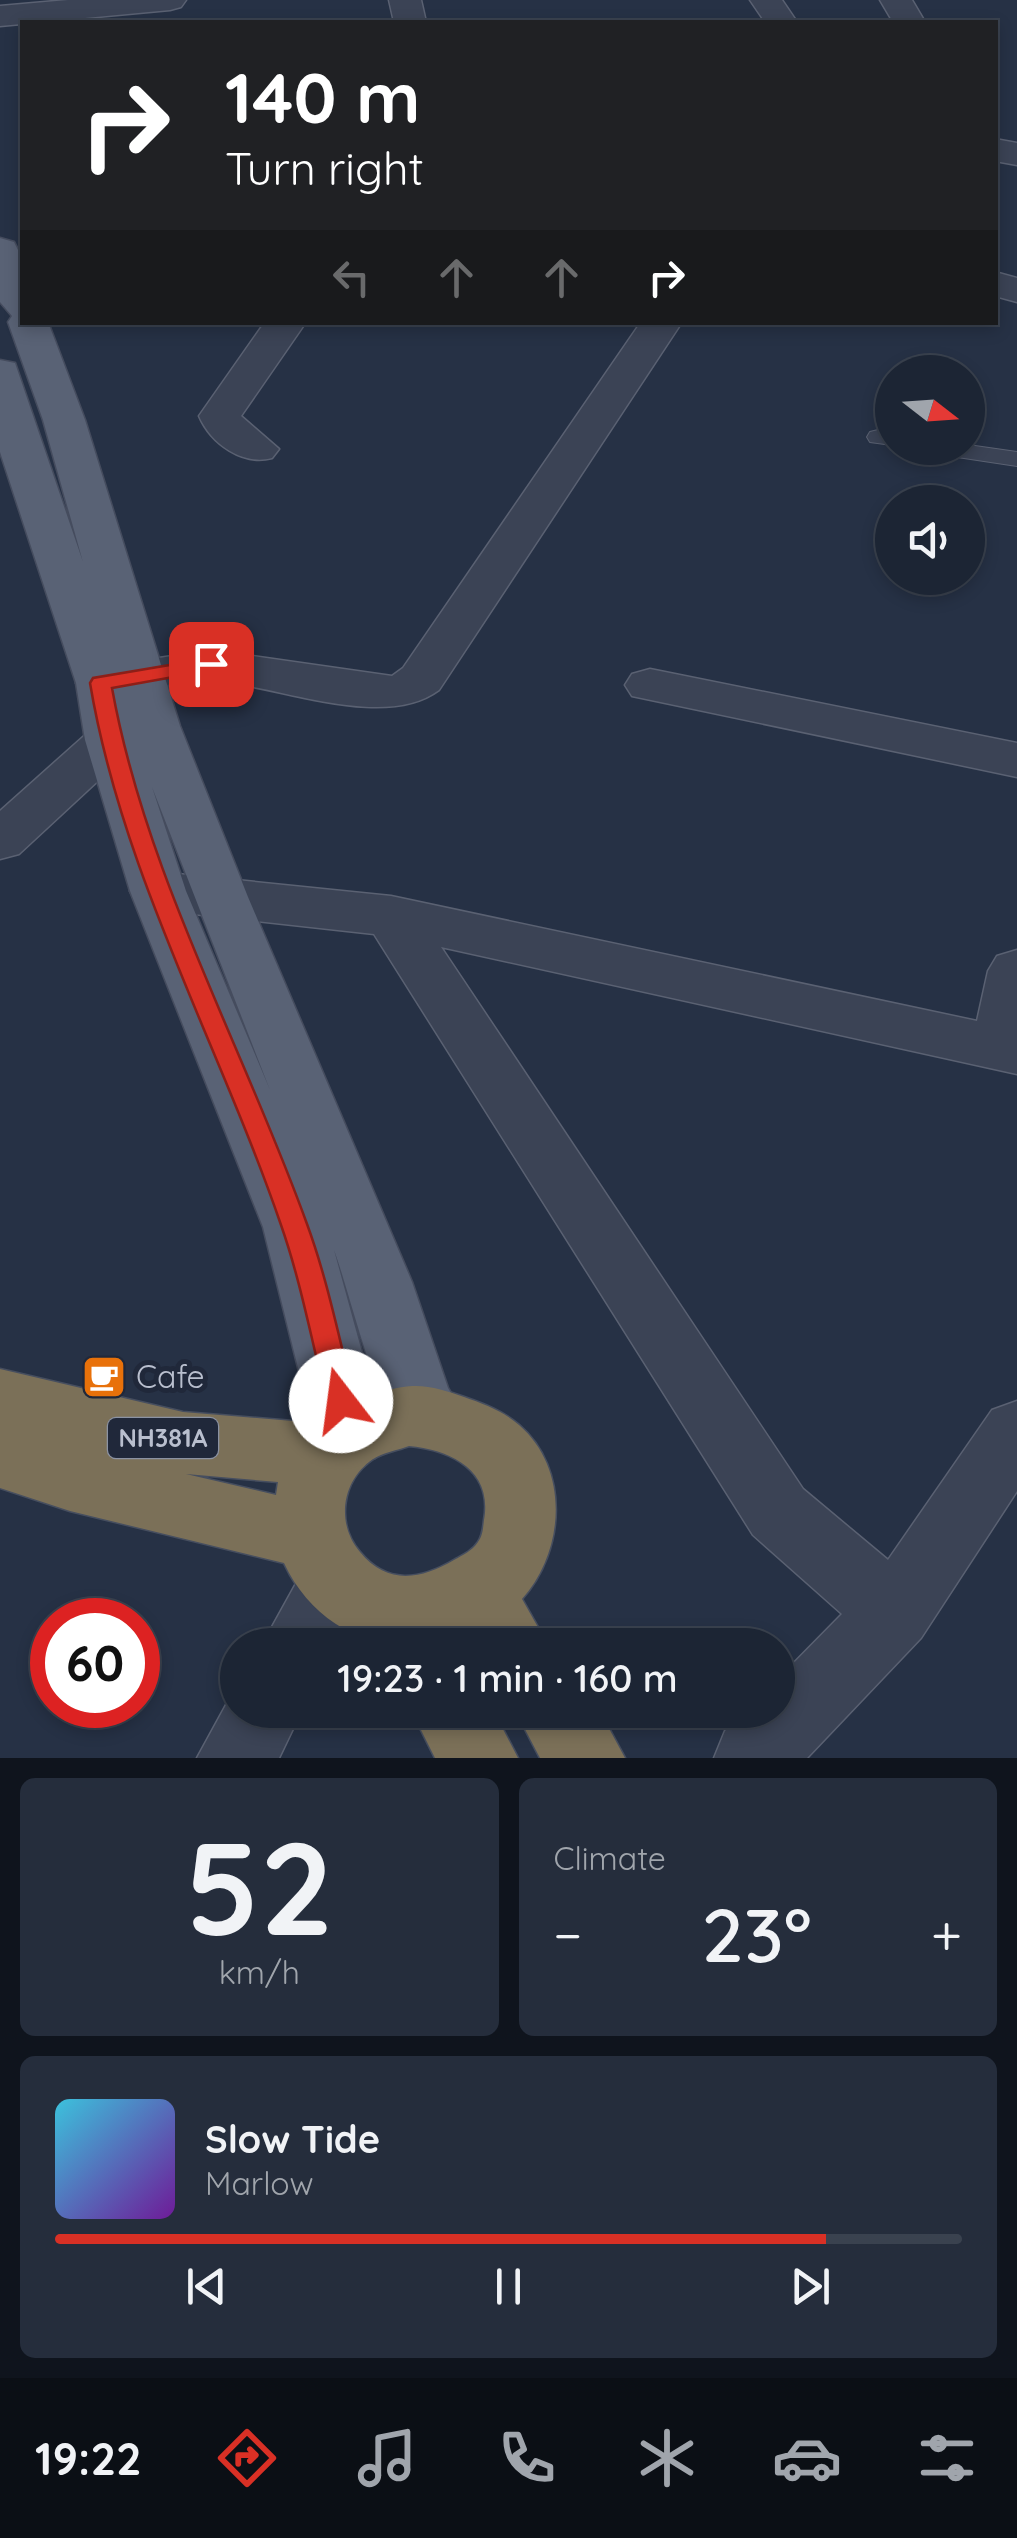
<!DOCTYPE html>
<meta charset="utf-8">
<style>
:root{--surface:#1c2534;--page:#252d3c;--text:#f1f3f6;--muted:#a0a5ac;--line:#3a424f;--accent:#d93025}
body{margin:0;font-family:Quicksand,sans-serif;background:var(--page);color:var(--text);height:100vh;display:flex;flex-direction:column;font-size:38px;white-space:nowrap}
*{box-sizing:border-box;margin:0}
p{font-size:32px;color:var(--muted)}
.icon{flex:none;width:55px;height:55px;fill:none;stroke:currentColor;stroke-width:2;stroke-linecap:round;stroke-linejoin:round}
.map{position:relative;height:1758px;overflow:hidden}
.details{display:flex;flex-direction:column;gap:20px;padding:20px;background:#0f141d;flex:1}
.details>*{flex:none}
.top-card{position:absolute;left:20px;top:20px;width:978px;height:305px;border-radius:0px;box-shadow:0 5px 15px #0003,0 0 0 2px var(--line);background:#202124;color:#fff;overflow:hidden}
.needle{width:65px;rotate:107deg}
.controls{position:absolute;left:875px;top:355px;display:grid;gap:20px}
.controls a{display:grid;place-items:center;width:110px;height:110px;border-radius:50%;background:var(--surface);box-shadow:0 5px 15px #0003,0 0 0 2px var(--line);font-size:50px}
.speed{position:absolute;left:30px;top:1598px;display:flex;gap:20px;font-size:50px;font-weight:700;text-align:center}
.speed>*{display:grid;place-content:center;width:130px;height:130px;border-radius:50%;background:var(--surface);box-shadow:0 5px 15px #0003,0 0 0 2px var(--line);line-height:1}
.speed .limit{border:15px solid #d22;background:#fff;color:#111}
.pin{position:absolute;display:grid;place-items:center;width:85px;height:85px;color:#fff;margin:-42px;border-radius:20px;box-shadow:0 5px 15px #0006}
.me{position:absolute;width:110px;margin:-55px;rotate:345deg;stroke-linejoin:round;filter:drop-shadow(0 0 8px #0008)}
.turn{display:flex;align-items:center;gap:35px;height:210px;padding:0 40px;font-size:45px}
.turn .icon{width:130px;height:130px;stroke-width:2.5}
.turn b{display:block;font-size:70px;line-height:85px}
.lanes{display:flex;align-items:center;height:95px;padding:0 40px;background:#0003;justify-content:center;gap:50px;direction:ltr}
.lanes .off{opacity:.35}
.big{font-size:75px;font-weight:600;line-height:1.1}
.details .card{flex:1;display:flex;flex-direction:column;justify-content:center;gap:15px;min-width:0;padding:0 35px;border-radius:15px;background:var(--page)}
.details .dial{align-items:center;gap:0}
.dial b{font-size:130px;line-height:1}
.song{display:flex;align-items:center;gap:30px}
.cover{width:120px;height:120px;border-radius:15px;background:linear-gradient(135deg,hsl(190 70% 55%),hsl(280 70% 35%))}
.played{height:10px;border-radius:5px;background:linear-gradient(90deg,var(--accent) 85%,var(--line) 85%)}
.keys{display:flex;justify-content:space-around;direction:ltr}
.heat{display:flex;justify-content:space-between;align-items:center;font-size:55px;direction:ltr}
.details .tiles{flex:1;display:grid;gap:20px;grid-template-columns:1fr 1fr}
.card:last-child{grid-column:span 2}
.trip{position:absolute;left:220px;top:1628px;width:575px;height:100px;border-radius:50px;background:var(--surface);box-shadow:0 5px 15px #0003,0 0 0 2px var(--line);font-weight:600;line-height:100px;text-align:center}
.menu{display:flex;height:160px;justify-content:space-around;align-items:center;background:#0b0f15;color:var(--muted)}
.menu .icon{width:70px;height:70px}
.menu .on{color:var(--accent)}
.menu b{font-size:45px;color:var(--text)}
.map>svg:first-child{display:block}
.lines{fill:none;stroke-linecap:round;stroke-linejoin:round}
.lane-casing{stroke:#5a6172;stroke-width:2}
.street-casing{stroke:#5a6172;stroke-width:3}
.primary-casing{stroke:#454c5e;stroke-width:3}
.highway-casing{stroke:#464e5f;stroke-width:3}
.lane{fill:#3b4355;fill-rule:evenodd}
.street{fill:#3b4355;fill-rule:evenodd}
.primary{fill:#596275;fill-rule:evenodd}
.highway{fill:#7b7058;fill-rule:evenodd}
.route{fill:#d93025;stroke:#8d1f18;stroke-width:2.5}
.labels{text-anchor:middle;stroke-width:10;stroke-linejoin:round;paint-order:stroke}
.shield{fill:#20283a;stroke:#8b92a2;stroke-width:2.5}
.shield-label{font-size:25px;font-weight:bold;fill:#b9bfce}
.near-poi-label{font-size:32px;fill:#b9bfce;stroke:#20283a;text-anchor:start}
</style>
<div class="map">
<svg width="1017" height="1758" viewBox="0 0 1017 1758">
<rect width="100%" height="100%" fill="#263145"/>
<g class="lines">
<defs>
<g id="lane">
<path d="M 878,430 L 892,433 L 892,445 L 870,442 L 867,437 L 870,432 Z"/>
<path d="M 968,445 L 1017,452 L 1017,466 L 944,455 L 933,448 Z"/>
</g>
<g id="street">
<path d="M 68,0 L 186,0 L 181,7 L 170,10 L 0,26 L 0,6 Z"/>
<path d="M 389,0 L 421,0 L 426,22 L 394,22 Z"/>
<path d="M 750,0 L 782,0 L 797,22 L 765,22 Z"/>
<path d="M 880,0 L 912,0 L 925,22 L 893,22 Z"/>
<path d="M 995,139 L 1017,143 L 1017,165 L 995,161 Z"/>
<path d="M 995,272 L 1017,278 L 1017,302 L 995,296 Z"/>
<path d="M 265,322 L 306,322 L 241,416 L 279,449 L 272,458 C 243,466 211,444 199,416 Z"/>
<path d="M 641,322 L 682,322 L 439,690 C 384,731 279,686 215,681 C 183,678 134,693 101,699 L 83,694 L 76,683 L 83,672 L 101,667 L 211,650 L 392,676 L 403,668 Z"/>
<path d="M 650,669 L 1017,743 L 1017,777 L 632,696 L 625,685 L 632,674 Z"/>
<path d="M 111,723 L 129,728 L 137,740 L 129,752 L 19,854 L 0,859 L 0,811 L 93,728 Z"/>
<path d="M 158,872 L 391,896 L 977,1021 L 988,971 L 997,956 L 1017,950 L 1017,1074 L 441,947 L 803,1489 L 888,1560 L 992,1410 L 1017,1401 L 1017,1491 L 921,1638 L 807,1758 L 714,1758 L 725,1731 L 746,1710 L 778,1710 L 778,1679 L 842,1614 L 753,1535 L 374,934 L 158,910 L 138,905 L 130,891 L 138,877 Z"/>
<path d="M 335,1550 L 361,1560 L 372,1584 L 341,1645 L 262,1645 L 309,1560 Z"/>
<path d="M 238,1683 L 238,1710 L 302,1710 L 279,1758 L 197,1758 Z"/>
</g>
<path id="primary" d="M 0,238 L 14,242 L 22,258 L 22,322 L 48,322 L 85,420 L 180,726 L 248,897 L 412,1282 L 448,1388 L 465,1416 L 454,1437 C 436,1444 420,1449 403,1435 C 379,1415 348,1287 334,1250 L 385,1436 L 375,1458 L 350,1467 L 325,1458 L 315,1436 L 263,1227 L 130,891 L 85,740 L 76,683 L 0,452 L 0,360 L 15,363 L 83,562 L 43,420 L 8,322 L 12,316 L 0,302 ZM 152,787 L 270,1090 L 186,891 Z"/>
<g id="highway">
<path d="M 0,1369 L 183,1412 L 317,1423 L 324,1415 C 350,1406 384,1387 412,1386 C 429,1385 448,1391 464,1397 C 484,1404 503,1411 519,1425 C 570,1469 565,1551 522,1599 L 548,1645 L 467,1645 L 460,1635 C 389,1663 316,1632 284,1563 L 70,1511 L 0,1488 ZM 409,1446 C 451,1450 493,1470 484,1520 C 483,1528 483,1535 478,1542 C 472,1551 463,1555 454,1560 C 420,1580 387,1585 360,1552 C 336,1524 341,1481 373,1459 C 382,1453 398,1450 409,1446 ZM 186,1474 L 278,1482 L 276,1495 Z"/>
<path d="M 411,1710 L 493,1710 L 518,1758 L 435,1758 Z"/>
<path d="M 515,1710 L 599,1710 L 625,1758 L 540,1758 Z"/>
</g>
</defs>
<use href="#lane" class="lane-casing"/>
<use href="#street" class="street-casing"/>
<use href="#primary" class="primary-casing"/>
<use href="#highway" class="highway-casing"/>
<use href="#lane" class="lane"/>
<use href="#street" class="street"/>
<use href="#primary" class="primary"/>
<use href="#highway" class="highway"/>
</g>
<path class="route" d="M 211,658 L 218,660 L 218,669 L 112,688 C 146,876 243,1046 307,1224 C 328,1281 340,1343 355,1401 L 351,1410 L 341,1414 L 331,1410 L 327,1401 C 312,1343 301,1282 281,1225 C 219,1044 122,874 90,683 L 93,678 Z"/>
<defs>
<symbol id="cafe-square" viewBox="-11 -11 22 22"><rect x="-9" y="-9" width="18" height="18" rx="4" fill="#e8710a" stroke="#20283a"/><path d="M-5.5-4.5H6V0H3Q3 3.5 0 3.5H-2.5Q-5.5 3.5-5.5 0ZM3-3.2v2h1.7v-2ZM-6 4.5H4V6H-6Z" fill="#fff"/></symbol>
</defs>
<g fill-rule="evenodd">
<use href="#cafe-square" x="79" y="1352" width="50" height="50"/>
</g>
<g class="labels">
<rect class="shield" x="108" y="1418" width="110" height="40" rx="8"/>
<g class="shield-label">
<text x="163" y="1447">NH381A</text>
</g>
<g class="near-poi-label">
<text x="136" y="1388">Cafe</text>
</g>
</g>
</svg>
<div class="controls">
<a><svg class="needle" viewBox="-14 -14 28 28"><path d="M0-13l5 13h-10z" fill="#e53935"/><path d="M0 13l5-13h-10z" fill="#a0a5ac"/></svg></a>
<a><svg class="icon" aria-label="sound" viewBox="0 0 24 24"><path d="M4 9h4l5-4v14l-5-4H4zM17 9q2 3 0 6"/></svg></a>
</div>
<div class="speed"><div class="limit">60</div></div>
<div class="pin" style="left:211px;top:664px;background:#d93025"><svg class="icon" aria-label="arrive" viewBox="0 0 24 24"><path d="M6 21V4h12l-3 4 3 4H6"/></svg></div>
<svg class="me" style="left:341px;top:1401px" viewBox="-20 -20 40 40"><circle r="19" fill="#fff"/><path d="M0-13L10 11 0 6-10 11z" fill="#d93025"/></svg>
<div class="trip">19:23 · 1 min · 160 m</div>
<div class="top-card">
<div class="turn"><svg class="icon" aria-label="right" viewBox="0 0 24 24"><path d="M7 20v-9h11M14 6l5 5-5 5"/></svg><div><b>140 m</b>Turn right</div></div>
<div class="lanes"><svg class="icon off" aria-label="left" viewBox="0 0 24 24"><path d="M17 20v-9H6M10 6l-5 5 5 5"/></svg><svg class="icon off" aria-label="ahead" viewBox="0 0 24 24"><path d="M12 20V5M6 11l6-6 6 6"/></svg><svg class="icon off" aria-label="ahead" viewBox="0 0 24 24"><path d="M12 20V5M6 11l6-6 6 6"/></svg><svg class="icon" aria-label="right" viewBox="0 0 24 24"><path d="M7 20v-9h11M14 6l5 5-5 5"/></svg></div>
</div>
</div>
<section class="details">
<div class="tiles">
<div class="card dial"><b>52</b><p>km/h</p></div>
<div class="card"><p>Climate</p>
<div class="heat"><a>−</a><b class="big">23°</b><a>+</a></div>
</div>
<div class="card">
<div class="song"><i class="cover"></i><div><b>Slow Tide</b><p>Marlow</p></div></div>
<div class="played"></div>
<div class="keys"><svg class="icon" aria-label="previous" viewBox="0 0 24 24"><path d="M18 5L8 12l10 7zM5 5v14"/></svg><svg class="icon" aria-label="pause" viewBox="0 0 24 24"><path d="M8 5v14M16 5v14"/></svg><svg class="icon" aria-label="next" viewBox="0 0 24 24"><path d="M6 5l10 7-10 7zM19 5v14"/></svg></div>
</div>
</div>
</section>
<nav class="menu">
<b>19:22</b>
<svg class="icon on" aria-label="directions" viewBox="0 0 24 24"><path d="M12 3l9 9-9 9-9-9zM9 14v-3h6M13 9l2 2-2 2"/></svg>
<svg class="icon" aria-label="music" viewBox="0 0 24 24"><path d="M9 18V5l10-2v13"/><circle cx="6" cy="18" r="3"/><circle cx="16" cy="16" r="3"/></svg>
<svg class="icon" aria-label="phone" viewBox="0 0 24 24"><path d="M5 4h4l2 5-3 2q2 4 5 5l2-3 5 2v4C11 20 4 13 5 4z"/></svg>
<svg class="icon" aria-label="climate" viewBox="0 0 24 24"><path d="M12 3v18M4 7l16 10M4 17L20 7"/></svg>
<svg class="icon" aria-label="car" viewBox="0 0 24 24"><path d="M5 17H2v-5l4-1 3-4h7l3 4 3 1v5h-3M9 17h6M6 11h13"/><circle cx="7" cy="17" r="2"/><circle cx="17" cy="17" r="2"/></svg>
<svg class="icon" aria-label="filters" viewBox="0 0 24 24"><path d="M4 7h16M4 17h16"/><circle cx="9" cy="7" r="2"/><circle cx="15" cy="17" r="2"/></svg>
</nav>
